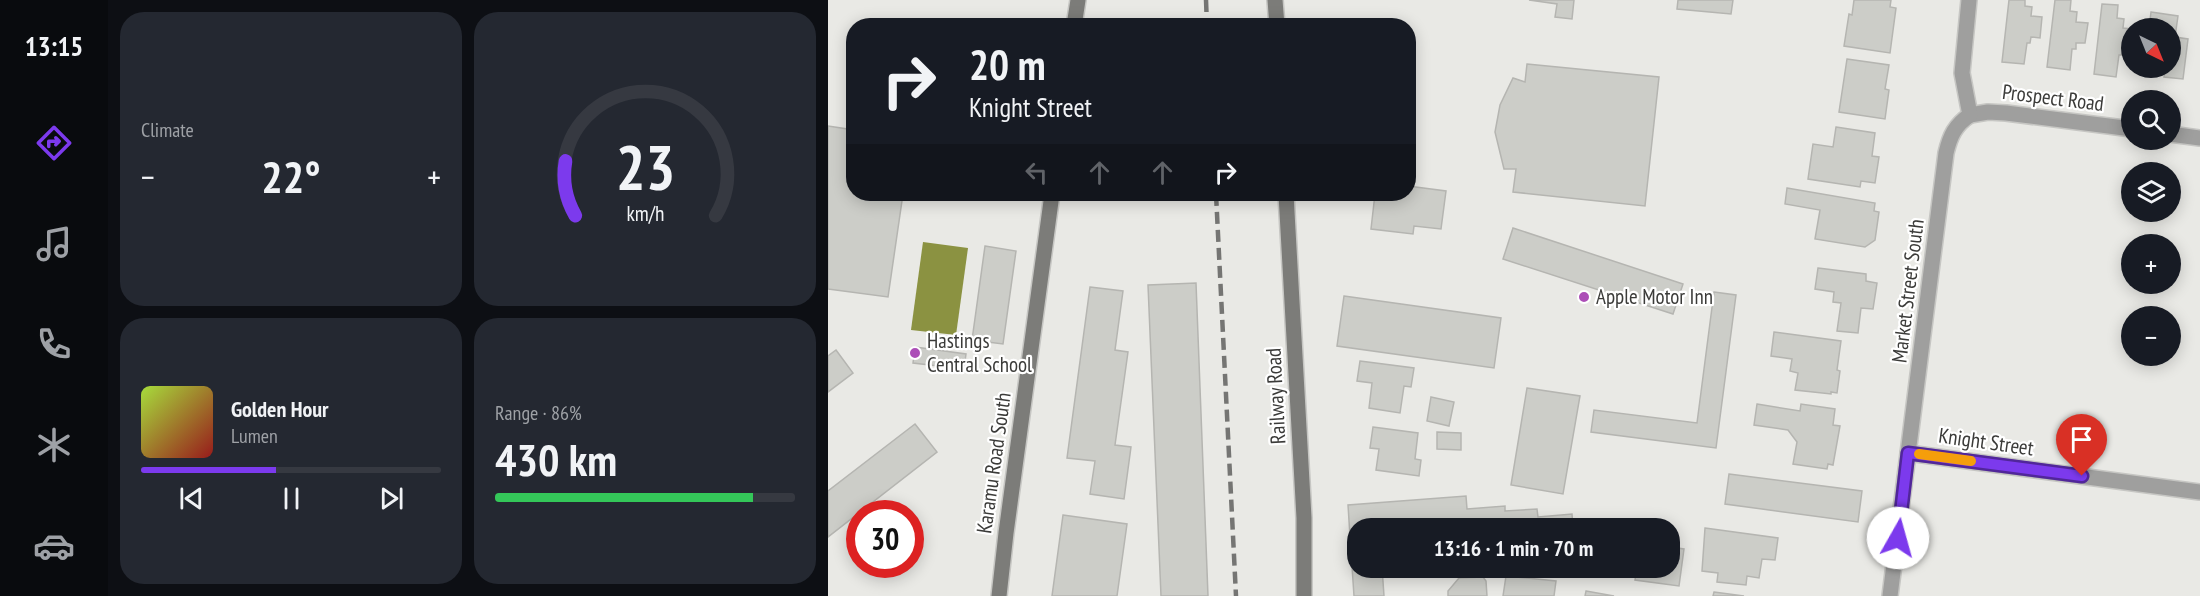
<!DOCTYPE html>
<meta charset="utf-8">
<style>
:root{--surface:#171b24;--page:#242831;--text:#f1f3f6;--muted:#9ea1a6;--line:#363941;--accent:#7c3aed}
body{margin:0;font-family:"PT Sans Narrow",sans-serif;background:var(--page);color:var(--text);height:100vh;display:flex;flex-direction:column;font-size:22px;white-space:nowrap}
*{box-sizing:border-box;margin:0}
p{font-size:20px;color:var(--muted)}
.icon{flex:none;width:33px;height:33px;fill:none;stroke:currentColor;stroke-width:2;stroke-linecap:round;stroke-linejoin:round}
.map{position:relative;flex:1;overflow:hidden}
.panel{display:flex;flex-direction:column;gap:12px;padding:12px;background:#0d0f14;width:720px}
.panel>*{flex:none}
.guide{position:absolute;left:18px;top:18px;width:570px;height:183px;border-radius:24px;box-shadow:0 3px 15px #0003;background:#171b24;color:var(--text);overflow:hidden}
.needle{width:39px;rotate:137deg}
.tools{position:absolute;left:1293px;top:18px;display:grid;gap:12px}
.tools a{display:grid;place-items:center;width:60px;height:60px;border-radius:50%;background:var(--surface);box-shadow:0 3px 15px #0003;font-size:30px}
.speed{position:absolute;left:18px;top:500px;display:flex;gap:12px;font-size:30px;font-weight:700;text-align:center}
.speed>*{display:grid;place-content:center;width:78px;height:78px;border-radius:50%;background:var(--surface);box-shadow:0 3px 15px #0003;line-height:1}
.speed .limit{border:9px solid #d22;background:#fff;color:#111}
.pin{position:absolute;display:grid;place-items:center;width:51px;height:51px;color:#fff;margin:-62px -26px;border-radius:50% 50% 50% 0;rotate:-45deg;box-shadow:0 0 6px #0007}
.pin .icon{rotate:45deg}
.me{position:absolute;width:66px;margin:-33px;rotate:7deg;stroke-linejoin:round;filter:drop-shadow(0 0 4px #0008)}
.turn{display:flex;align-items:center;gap:21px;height:126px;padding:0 24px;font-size:27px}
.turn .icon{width:78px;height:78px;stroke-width:2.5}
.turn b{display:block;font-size:42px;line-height:51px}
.lanes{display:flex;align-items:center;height:57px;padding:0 24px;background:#0003;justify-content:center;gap:30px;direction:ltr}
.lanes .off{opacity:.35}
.big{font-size:45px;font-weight:700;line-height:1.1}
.panel .widget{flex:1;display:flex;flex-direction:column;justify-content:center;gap:9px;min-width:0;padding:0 21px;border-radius:24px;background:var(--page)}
.panel .dial{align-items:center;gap:0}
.dial svg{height:156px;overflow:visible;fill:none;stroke:var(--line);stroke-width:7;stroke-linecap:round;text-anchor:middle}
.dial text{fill:var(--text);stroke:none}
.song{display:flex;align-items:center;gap:18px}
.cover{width:72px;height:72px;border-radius:9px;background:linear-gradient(135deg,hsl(80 70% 55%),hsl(0 70% 35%))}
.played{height:6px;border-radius:3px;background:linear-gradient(90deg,var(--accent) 45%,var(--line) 45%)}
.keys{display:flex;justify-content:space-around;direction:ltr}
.heat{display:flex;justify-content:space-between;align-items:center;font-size:33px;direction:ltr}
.charge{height:9px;border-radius:4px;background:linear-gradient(90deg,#34c759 86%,var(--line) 0)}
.panel .tiles{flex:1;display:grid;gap:12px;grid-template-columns:repeat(2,1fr)}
.trip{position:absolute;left:519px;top:518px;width:333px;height:60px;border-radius:24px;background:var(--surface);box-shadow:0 3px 15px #0003;font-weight:700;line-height:60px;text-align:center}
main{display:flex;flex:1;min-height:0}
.dock{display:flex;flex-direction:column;width:108px;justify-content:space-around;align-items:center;background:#090b0e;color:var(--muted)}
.dock .icon{width:42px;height:42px}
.dock .current{color:var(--accent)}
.dock b{font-size:27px;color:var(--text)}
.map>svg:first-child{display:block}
.water{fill:#8b9241}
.building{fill:#cccdc8;stroke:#b5b5b1;stroke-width:1.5}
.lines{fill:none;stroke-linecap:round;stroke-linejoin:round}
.street-casing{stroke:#c6c6c3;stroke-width:18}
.secondary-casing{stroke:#c6c6c3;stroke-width:18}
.street{stroke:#9f9f9e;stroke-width:15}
.secondary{stroke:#7c7c79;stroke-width:15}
.rail{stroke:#757573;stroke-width:4.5;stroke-dasharray:12 6;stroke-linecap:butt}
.route-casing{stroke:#51269a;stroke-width:15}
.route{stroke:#7c3aed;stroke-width:10}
.slow{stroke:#f59e0b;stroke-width:10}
.poi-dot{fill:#ac4eb7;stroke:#fff;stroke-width:2}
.labels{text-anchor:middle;stroke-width:4.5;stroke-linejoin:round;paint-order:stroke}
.street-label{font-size:21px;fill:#3b3b39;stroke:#fff}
.poi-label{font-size:21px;fill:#3b3b39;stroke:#fff;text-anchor:start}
</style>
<main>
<nav class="dock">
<b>13:15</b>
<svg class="icon current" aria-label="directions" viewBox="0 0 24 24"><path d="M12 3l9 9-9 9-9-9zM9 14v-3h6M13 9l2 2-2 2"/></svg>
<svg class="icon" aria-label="music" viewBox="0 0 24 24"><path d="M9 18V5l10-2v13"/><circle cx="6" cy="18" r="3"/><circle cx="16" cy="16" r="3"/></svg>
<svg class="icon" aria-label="phone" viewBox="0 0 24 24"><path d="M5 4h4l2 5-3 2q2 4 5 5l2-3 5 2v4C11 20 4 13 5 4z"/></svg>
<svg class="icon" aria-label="climate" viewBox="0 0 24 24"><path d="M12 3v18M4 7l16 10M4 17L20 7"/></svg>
<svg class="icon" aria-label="car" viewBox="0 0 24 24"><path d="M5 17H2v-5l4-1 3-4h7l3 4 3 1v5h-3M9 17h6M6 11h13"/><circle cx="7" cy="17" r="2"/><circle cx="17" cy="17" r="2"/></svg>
</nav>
<section class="panel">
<div class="tiles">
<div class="widget"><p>Climate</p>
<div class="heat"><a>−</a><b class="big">22°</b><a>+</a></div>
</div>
<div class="widget dial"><svg viewBox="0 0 100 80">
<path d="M14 69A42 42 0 1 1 86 69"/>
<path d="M14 69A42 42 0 0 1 9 41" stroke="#7c3aed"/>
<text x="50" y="56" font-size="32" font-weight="700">23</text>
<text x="50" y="72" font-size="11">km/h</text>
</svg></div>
<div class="widget">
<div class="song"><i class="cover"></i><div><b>Golden Hour</b><p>Lumen</p></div></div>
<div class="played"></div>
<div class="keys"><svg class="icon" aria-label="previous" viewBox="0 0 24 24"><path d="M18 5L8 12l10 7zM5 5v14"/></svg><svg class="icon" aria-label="pause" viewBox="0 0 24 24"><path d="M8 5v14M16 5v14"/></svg><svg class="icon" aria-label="next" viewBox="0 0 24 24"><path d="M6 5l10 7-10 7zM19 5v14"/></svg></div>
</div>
<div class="widget"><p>Range · 86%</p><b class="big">430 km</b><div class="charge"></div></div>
</div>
</section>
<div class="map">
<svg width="1372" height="596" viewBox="0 0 1372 596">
<rect width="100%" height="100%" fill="#e9e9e5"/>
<path class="water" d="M 95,242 L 140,248 L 128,335 L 83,330 Z"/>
<g class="building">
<path d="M 701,0 L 746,0 L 744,19 L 727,17 L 729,4 Z"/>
<path d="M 850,0 L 905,0 L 903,14 L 849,9 Z"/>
<path d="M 1026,0 L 1063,0 L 1062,7 L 1068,8 L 1062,53 L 1016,46 L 1021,14 L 1024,15 Z"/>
<path d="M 1181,0 L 1197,0 L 1197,6 L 1204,7 L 1203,16 L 1214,17 L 1212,38 L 1203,37 L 1202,43 L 1199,43 L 1196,64 L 1174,62 Z"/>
<path d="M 1227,0 L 1243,0 L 1242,11 L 1249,12 L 1248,22 L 1260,23 L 1257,43 L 1248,43 L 1248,49 L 1244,49 L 1242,70 L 1219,67 Z"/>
<path d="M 1274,4 L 1290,5 L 1289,18 L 1296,19 L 1295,28 L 1304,29 L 1303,50 L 1295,49 L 1294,55 L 1291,55 L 1288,77 L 1266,74 Z"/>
<path d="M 1323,12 L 1350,16 L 1347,37 L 1360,39 L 1355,79 L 1336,77 L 1337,71 L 1316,68 L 1342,68 L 1342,28 L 1321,28 Z"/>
<path d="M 1019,59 L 1061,65 L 1057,89 L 1061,90 L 1057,119 L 1011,112 Z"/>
<path d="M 699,64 L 831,77 L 817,206 L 685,192 L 688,169 L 676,169 L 667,132 L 672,105 L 685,78 L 697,82 Z"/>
<path d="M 0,126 L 26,130 L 26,194 L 75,194 L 60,297 L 0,289 Z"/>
<path d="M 1008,127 L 1047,133 L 1044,156 L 1051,157 L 1047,183 L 1033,181 L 1032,187 L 980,179 L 985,144 L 1005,147 Z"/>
<path d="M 580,186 L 618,191 L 613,229 L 586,226 L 585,234 L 543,229 L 547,194 L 580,194 Z"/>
<path d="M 959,188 L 1047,203 L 1046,211 L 1051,212 L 1047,240 L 1037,247 L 987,239 L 992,210 L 957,204 Z"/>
<path d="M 685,228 L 855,284 L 845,314 L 675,259 Z"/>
<path d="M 157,246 L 188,251 L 175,344 L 144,340 Z"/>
<path d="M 990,268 L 1038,274 L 1038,281 L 1049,283 L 1045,309 L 1033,308 L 1030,333 L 1009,331 L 1013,303 L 1005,302 L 1006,292 L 987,289 Z"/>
<path d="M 368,283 L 380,596 L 333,596 L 320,285 Z"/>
<path d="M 262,287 L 295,291 L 287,350 L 300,352 L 287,445 L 303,447 L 296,499 L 262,494 L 267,461 L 239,458 Z"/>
<path d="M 886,292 L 908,295 L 888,448 L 763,432 L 766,410 L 869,423 Z"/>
<path d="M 516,296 L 673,318 L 666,368 L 509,346 Z"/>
<path d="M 946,332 L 1013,341 L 1009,370 L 1012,371 L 1009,393 L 1003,392 L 1003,394 L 967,390 L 970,373 L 962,371 L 964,359 L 943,356 Z"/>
<path d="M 87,347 L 138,354 L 136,369 L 85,363 Z"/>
<path d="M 8,350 L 25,373 L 0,392 L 0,356 Z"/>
<path d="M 532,361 L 586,368 L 583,387 L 576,386 L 572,413 L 541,408 L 544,383 L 529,381 Z"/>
<path d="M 699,388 L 752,396 L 735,494 L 683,485 Z"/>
<path d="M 603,397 L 626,402 L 621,426 L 599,421 Z"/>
<path d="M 929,404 L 972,411 L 973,404 L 1007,409 L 1005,425 L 1012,426 L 1005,465 L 1000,464 L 999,469 L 965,464 L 969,442 L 960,430 L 926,425 Z"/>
<path d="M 87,424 L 109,452 L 0,537 L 0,491 Z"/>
<path d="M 545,427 L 590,433 L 587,459 L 593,460 L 591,476 L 548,470 L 551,449 L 542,448 Z"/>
<path d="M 609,432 L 633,433 L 633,450 L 609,449 Z"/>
<path d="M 901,474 L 1034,491 L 1030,522 L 897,504 Z"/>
<path d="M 638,496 L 639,509 L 677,506 L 677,511 L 709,509 L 710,517 L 744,514 L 745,528 L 530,528 L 530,536 L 522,536 L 520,505 Z"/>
<path d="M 235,515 L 299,524 L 289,596 L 224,596 Z"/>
<path d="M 877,528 L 950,538 L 947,560 L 934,559 L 931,578 L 919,576 L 918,585 L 889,582 L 890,573 L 874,571 Z"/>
<path d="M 522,536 L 530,536 L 530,567 L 554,567 L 556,596 L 526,596 Z"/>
<path d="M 842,547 L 856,549 L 851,586 L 807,580 L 809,567 L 842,567 Z"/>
<path d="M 678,576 L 728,581 L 726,596 L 675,596 Z"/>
<path d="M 655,577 L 658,581 L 659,596 L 620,596 L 620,591 L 631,578 Z"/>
<path d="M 758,591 L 786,596 L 757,596 Z"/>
<path d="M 886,592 L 916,596 L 885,596 Z"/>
</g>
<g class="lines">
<defs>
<g id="street">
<path d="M 1142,115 L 1160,112 L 1178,113 L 1304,129"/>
<path d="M 1342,134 L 1372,138"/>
<path d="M 1080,453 L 1372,492"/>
<path d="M 1062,596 L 1118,153 C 1122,136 1127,125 1142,115 L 1134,73 L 1141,0"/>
</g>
<g id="secondary">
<path d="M 447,0 L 449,26"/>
<path d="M 246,26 L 250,0"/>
<path d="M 458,194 L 476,518 L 476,596"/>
<path d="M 171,596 L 178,533 L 224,194"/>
</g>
</defs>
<use href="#street" class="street-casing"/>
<use href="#secondary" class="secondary-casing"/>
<use href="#street" class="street"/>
<use href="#secondary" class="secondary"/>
<g class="rail">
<path d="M 378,0 L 379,26"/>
<path d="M 388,194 L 408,596"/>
</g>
</g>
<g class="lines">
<defs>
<path id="route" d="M 1070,538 L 1080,453 L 1254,476"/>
</defs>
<use href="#route" class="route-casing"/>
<use href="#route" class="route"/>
<path class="slow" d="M 1091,454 L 1143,461"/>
</g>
<g class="poi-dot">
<circle cx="756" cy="297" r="6"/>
<circle cx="87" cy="353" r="6"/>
</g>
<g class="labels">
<g class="street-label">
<text transform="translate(1225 98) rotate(7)" y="7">Prospect Road</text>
<text transform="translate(1080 291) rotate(-83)" y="7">Market Street South</text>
<text transform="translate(448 396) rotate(-93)" y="7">Railway Road</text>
<text transform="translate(1158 442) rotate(8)" y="7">Knight Street</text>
<text transform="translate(166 463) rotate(-82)" y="7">Karamu Road South</text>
</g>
<g class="poi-label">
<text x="768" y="304">Apple Motor Inn</text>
<text x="99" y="348">Hastings<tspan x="99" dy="24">Central School</tspan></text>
</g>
</g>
</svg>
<div class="tools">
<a><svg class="needle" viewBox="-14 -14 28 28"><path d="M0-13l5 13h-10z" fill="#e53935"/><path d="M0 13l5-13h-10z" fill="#9ea1a6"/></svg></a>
<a><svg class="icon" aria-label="search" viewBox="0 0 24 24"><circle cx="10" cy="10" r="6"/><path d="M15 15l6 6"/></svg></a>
<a><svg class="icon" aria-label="layers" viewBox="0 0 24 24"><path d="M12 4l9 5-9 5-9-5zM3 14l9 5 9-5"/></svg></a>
<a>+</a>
<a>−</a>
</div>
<div class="speed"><div class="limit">30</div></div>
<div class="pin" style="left:1254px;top:476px;background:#d93025"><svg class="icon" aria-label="arrive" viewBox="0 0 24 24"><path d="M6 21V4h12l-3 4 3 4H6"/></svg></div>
<svg class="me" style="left:1070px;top:538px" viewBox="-20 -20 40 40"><circle r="19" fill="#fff"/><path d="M0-13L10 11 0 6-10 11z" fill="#7c3aed"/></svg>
<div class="trip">13:16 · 1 min · 70 m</div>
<div class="guide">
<div class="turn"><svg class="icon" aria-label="right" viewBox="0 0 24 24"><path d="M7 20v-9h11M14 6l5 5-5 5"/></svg><div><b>20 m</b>Knight Street</div></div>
<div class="lanes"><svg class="icon off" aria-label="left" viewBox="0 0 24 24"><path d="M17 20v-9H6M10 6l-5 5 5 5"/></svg><svg class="icon off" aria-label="ahead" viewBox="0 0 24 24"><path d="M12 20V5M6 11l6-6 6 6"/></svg><svg class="icon off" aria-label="ahead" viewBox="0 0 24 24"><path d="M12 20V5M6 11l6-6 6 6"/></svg><svg class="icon" aria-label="right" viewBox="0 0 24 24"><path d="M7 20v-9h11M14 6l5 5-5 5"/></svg></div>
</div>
</div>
</main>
